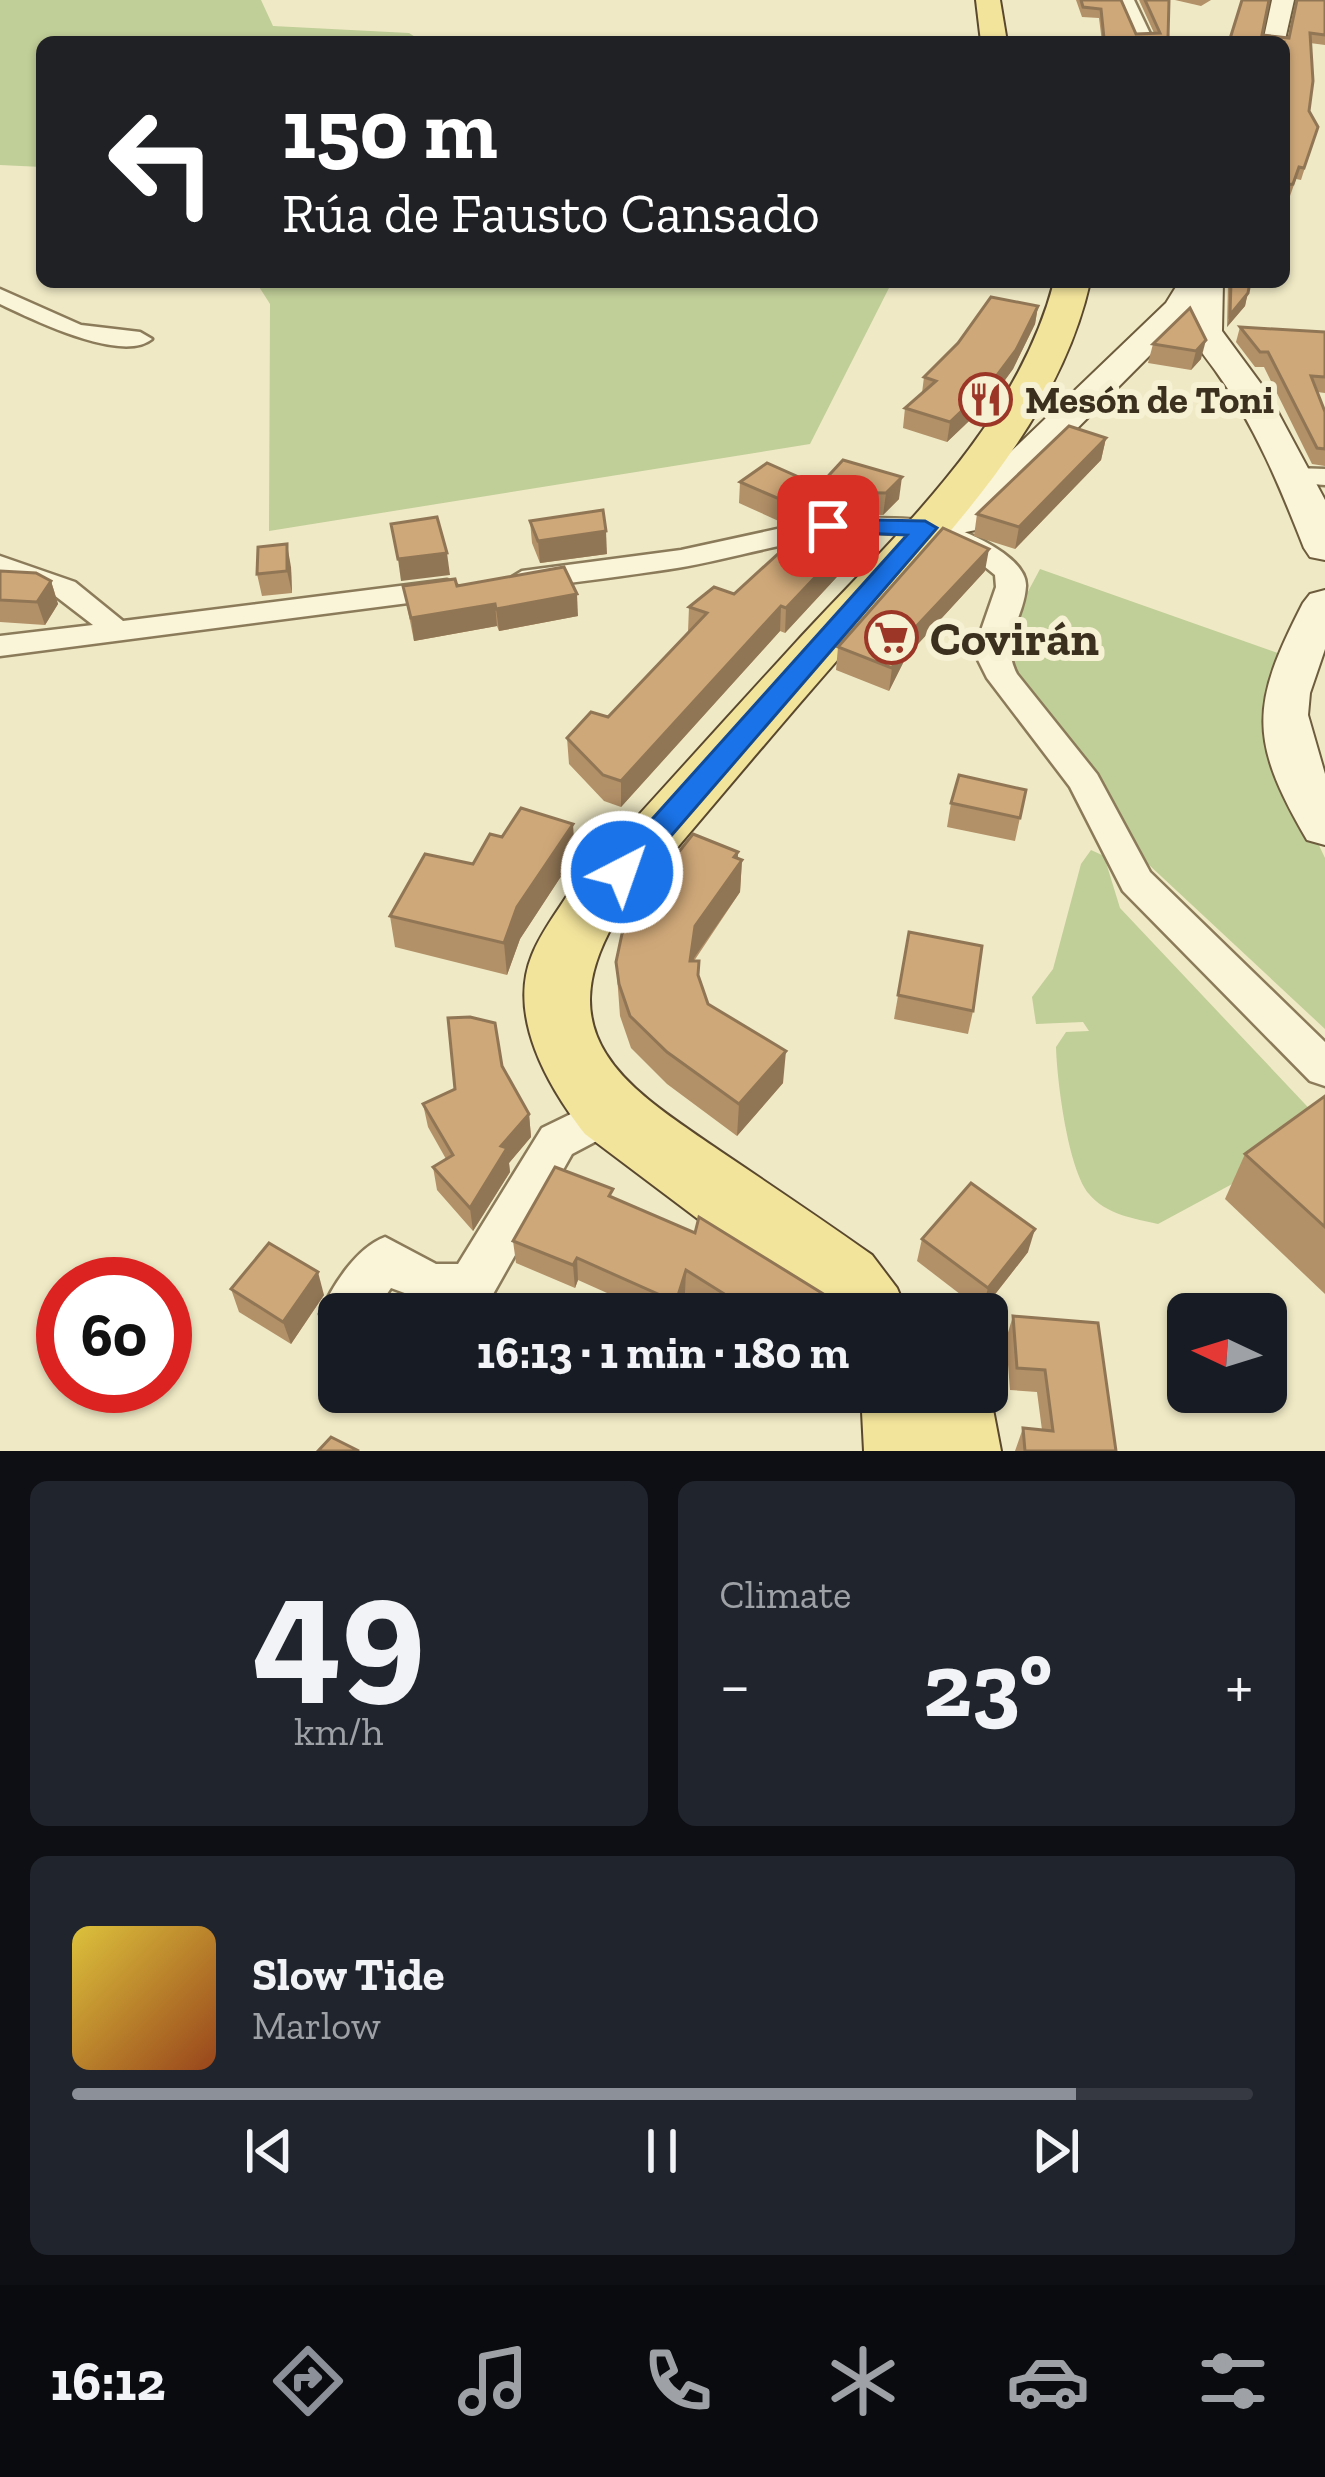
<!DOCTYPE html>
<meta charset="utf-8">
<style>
:root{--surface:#171b24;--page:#20242c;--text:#f1f3f6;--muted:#9ea1a6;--line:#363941;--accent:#8c9099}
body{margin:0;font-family:"Zilla Slab",serif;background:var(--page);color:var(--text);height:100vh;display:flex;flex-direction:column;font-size:45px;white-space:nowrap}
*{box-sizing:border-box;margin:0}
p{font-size:39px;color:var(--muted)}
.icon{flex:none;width:66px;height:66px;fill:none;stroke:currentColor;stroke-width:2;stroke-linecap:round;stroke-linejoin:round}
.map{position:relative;height:1451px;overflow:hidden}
.details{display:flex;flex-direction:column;gap:30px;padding:30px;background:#0d0f14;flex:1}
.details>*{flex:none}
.guide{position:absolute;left:36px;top:36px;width:1254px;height:252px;border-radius:18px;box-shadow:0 3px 9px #0004;background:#202124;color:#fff;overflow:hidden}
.needle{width:78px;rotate:274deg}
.tools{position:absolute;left:1167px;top:1293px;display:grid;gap:24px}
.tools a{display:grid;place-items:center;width:120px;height:120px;border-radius:18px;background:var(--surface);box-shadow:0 3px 9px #0004;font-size:60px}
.speed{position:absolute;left:36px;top:1257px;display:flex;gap:24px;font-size:60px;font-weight:700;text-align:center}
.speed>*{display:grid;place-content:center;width:156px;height:156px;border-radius:50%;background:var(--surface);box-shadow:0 3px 9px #0004;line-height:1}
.speed .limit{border:18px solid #d22;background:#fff;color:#111}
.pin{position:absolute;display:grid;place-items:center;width:102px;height:102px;color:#fff;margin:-51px;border-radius:24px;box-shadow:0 6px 18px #0006}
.me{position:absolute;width:132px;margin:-66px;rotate:41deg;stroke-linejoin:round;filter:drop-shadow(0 0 9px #0008)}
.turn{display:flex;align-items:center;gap:42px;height:252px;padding:0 48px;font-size:54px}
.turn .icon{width:156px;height:156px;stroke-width:2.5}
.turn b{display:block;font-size:84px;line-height:102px}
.big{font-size:90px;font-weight:800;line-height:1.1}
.details .card{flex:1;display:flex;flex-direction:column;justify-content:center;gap:18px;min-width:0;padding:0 42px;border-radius:18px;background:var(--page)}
.details .dial{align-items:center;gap:0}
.dial b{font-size:156px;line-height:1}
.song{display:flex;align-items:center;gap:36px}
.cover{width:144px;height:144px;border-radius:18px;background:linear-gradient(135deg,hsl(50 70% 55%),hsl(20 70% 35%))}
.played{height:12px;border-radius:6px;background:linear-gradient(90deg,var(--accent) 85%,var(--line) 85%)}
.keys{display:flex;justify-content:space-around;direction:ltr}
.heat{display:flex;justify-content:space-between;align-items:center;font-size:66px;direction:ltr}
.details .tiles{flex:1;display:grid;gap:30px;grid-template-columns:1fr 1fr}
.card:last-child{grid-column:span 2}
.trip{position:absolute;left:318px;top:1293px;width:690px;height:120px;border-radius:18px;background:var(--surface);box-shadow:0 3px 9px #0004;font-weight:800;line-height:120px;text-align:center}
.tabs{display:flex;height:192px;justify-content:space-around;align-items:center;background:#090b0e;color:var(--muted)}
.tabs .icon{width:84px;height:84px}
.tabs .active{color:var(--accent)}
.tabs b{font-size:54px;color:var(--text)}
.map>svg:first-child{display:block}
.green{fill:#c0ce98}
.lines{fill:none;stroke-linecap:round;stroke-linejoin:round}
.street-casing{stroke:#8b7b5a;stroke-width:5}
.secondary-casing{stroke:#6d5c3d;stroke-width:4}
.primary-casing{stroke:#59482e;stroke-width:4}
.street{fill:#faf4d8;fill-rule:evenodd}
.secondary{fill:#faf4d8;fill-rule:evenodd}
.primary{fill:#f3e49c;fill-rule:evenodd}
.wall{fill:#b29068}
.shaded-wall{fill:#917655}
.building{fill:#cfa879;stroke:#917655;stroke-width:3}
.route{fill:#1a73e8;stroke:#114b97;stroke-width:3}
.labels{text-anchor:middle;stroke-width:12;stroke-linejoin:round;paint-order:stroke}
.far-poi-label{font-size:39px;font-weight:bold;fill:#3b301e;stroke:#f7f1d4;text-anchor:start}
.poi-label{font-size:48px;font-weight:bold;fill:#3b301e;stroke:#f7f1d4;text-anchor:start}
</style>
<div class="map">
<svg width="1325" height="1451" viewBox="0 0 1325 1451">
<rect width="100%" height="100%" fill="#efe9c5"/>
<g class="green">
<path d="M 0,0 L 261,0 L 273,26 L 409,33 L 423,42 L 42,42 L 42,167 L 0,165 Z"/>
<path d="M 256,282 L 892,282 L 810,444 L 269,531 L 270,304 Z"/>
<path d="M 1040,569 L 1286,656 L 1273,750 L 1325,858 L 1325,1029 L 1148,864 L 1020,686 C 998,635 1017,614 1040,569 Z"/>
<path d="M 1091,850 L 1104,856 L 1120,908 L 1320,1120 L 1234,1183 L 1158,1224 C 1135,1219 1105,1214 1089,1194 C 1068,1169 1057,1081 1056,1047 L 1066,1032 L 1089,1031 L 1083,1022 L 1036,1024 L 1032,997 L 1053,969 L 1081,864 Z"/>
</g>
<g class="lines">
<defs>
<g id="street">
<path d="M 1120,0 L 1134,0 L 1154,42 L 1138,42 Z"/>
<path d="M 0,289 L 81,325 L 140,332 L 152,339 C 122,364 32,319 0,304 Z"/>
<path d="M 1295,468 L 1325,469 L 1325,485 L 1286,482 L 1282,476 L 1286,470 Z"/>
<path d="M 828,518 C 859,518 891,517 922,520 C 949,522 1027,553 1026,586 C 1024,620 999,639 1017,674 L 1097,774 L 1150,872 L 1325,1042 L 1325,1086 L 1310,1081 L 1123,891 L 1070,787 L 987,678 L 977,658 L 979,636 L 996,587 L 995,575 C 906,494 778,552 677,568 C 626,576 574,582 522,589 L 507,580 L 522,571 L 681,550 Z"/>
<path d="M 0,556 L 75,582 L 123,621 L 447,580 L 462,589 L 447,598 L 0,656 L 0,636 L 93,625 L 54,595 L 0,574 Z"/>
<path d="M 610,1095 L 625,1100 L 631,1113 L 625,1126 L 572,1154 L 492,1296 L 451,1310 L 391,1288 L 373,1314 L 339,1314 L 339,1335 L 327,1330 L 320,1314 C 332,1286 356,1248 385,1237 L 436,1264 L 458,1264 L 542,1128 Z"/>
</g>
<g id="secondary">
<path d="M 1272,0 L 1294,0 L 1284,44 L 1263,42 Z"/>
<path d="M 1179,282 L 1223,282 L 1222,331 L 1267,392 L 1325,500 L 1325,560 L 1310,557 L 1304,548 C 1280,487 1255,426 1217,373 C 1204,354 1188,339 1189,316 L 976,530 L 925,540 L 911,537 L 905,528 L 911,519 L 949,511 L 1166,303 Z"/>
<path d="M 1325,590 L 1325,649 L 1310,693 L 1308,715 L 1325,774 L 1325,845 L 1307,840 C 1248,739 1251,704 1303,603 L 1310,594 Z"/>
</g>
<g id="primary">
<path d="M 976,0 L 1000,0 L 1007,42 L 981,42 Z"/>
<path d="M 1054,282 L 1090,282 C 1056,434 931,550 833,665 C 759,750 686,837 614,923 C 545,1044 638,1094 726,1155 C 775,1188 824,1221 872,1255 L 897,1288 L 908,1314 L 824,1314 L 585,1134 C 548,1087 507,1016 532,955 C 541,932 557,912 570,891 C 646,807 721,724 797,641 C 896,534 1016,427 1054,282 Z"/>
<path d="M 987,1378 L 1001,1451 L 864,1451 L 861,1392 L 987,1392 Z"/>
</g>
</defs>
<use href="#street" class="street-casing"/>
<use href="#secondary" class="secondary-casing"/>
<use href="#primary" class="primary-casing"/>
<use href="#street" class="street"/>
<use href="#secondary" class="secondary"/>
<use href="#primary" class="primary"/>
</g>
<g class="wall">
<path d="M 1076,0 L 1121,0 L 1136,34 L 1154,33 L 1139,0 L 1169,0 L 1168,39 L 1102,42 L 1099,18 L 1082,17 Z"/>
<path d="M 1175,0 L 1211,0 L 1201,6 Z"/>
<path d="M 1325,0 L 1325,45 L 1310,43 L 1309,111 L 1318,127 L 1301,180 L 1296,179 L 1290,196 L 1284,195 L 1284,42 L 1262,35 L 1289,38 Z"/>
<path d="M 1228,282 L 1255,282 L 1254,285 L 1249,284 L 1245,306 L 1227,327 Z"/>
<path d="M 1038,306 L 1035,324 L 1013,369 L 989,402 L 947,442 L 903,428 L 905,408 L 922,393 L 924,377 Z"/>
<path d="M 1190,308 L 1201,359 L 1191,370 L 1148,363 L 1153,344 Z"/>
<path d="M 1240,327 L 1325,332 L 1325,393 L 1317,392 L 1325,412 L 1325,466 L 1312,464 L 1264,367 L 1255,367 L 1236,342 Z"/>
<path d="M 1106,438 L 1101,460 L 1015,549 L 974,536 L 977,514 Z"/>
<path d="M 843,460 L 899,499 L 883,515 L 827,514 L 783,523 L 739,503 L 740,482 L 819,486 Z"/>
<path d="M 874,515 L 872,539 L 785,633 L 780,631 L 621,807 L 604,801 L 569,764 L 567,738 L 608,717 L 688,632 L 689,607 L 734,594 L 780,552 L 781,537 Z"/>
<path d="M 530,521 L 607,554 L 540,563 L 532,543 Z"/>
<path d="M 291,567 L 292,593 L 262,596 L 257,574 Z"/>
<path d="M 0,571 L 51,581 L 58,604 L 45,625 L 0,622 Z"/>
<path d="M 985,571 L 906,657 L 889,691 L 836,670 L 838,647 Z"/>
<path d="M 403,586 L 457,586 L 578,616 L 499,631 L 497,626 L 414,641 Z"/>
<path d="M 1026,790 L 1015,841 L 947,827 L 951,803 Z"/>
<path d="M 738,852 L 738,858 L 742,860 L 740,892 L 694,961 L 708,1004 L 783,1083 L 737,1136 L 667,1084 L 631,1048 L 620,1016 L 616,962 Z"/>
<path d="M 575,855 L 520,939 L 507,975 L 395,947 L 390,916 L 473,864 Z"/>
<path d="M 909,932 L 973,1011 L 968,1034 L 894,1019 Z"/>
<path d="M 502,1066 L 529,1114 L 531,1137 L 509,1163 L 510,1172 L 473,1231 L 437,1190 L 433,1167 L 446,1159 L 428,1127 L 423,1104 Z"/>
<path d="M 1325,1096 L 1325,1294 L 1225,1199 L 1245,1154 Z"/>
<path d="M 613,1198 L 822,1314 L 719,1314 L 685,1293 L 679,1314 L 654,1314 L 578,1280 L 575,1288 L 516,1263 L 513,1241 Z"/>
<path d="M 922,1239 L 1028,1252 L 982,1311 L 917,1261 Z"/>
<path d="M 231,1289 L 324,1295 L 291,1344 L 239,1312 Z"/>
<path d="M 1013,1316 L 1116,1451 L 1015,1451 L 1023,1428 L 1042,1430 L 1037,1392 L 1010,1390 L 1006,1339 Z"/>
</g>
<g class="shaded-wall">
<path d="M 1248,293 L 1245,306 L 1227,327 L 1230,315 Z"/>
<path d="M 1038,306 L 1035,324 L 1013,369 L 989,402 L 947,442 L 950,422 Z"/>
<path d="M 1206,340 L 1201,359 L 1191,370 L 1196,351 Z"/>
<path d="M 1106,438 L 1101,460 L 1015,549 L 1019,527 Z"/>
<path d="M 902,477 L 899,499 L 883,515 L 886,493 Z"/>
<path d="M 829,492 L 827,514 L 783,523 L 784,501 Z"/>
<path d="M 874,515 L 872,539 L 785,633 L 786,608 Z"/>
<path d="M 606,531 L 607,554 L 540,563 L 538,541 Z"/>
<path d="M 287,544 L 291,567 L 292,593 L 287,571 Z"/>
<path d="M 989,549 L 985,571 L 906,657 L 889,691 L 892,668 L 909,634 Z"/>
<path d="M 447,553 L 450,575 L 401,581 L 398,559 Z"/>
<path d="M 51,581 L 58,604 L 45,625 L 37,602 Z"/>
<path d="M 577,594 L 578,616 L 499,631 L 496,609 Z"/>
<path d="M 495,604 L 497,626 L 414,641 L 411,618 Z"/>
<path d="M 781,606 L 780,631 L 621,807 L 621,781 Z"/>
<path d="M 573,824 L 575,855 L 520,939 L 507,975 L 504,943 L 517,907 Z"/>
<path d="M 738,852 L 737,866 L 742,860 L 740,892 L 694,958 L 690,993 L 690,961 L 695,926 Z"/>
<path d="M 786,1051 L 783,1083 L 737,1136 L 739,1104 Z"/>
<path d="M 529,1114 L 531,1137 L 509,1163 L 510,1172 L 473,1231 L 470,1208 L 501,1146 Z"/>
<path d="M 1035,1229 L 1028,1252 L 982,1311 L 988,1288 Z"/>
<path d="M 577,1258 L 578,1280 L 575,1288 L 573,1265 Z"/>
<path d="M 686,1270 L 685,1293 L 679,1314 L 676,1314 L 676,1302 Z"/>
<path d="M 318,1272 L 324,1295 L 291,1344 L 283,1322 Z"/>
<path d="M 825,1295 L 822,1314 L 813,1314 Z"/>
</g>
<g class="building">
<path d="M 1081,0 L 1121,0 L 1136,34 L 1160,33 L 1145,0 L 1169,0 L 1168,39 L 1197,42 L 1102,42 L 1104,38 L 1101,9 L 1083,7 Z"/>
<path d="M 1242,0 L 1269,0 L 1262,35 L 1289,38 L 1297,0 L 1325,0 L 1325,35 L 1310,33 L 1313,81 L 1309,111 L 1318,127 L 1304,168 L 1299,167 L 1293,184 L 1284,185 L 1284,42 L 1229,42 Z"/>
<path d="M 1231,282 L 1250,282 L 1248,293 L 1230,315 Z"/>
<path d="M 991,297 L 1038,306 L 1016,350 L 992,382 L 950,422 L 905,408 L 936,381 L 924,377 L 958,343 Z"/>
<path d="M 1190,308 L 1206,340 L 1196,351 L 1153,344 Z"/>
<path d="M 1240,327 L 1325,332 L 1325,377 L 1311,376 L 1325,412 L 1325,449 L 1317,448 L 1268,352 L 1260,352 Z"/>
<path d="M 1069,426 L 1106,438 L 1019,527 L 977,514 Z"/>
<path d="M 843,460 L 902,477 L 886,493 L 829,492 L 784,501 L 740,482 L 767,463 L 819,486 Z"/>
<path d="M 603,510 L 606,531 L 538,541 L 530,521 Z"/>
<path d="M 831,514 L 874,515 L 786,608 L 781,606 L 621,781 L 603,775 L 567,738 L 591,712 L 608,717 L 707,613 L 689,607 L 714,587 L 734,594 L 792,541 L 781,537 L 798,521 Z"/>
<path d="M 437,517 L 447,553 L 398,559 L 391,524 Z"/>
<path d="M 943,528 L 989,549 L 909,634 L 892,668 L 838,647 Z"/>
<path d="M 287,544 L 287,571 L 257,574 L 258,547 Z"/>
<path d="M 564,567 L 577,594 L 496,609 L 495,604 L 411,618 L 403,586 L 455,579 L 457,586 Z"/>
<path d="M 0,571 L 36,573 L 51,581 L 37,602 L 0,600 Z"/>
<path d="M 959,775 L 1026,790 L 1020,818 L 951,803 Z"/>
<path d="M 521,808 L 573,824 L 517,907 L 504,943 L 390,916 L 425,854 L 473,864 L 490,834 L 502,837 Z"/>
<path d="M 693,834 L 738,852 L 734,857 L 742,860 L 695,926 L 690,961 L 699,961 L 698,975 L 708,1004 L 786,1051 L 739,1104 L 667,1052 L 630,1016 L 619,984 L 616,962 L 625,920 Z"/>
<path d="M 909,932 L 982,946 L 973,1011 L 898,995 Z"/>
<path d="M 470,1017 L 495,1023 L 502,1066 L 529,1114 L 501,1146 L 507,1148 L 470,1208 L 433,1167 L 453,1155 L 423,1104 L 455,1089 L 448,1018 Z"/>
<path d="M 1325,1096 L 1325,1227 L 1245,1154 Z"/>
<path d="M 555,1167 L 613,1189 L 609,1196 L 695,1233 L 699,1217 L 825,1295 L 813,1314 L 744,1314 L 745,1307 L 686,1270 L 676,1302 L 577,1258 L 573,1265 L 513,1241 Z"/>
<path d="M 971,1183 L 1035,1229 L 988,1288 L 922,1239 Z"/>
<path d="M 269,1243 L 318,1272 L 283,1322 L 231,1289 Z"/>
<path d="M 1013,1316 L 1098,1323 L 1116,1451 L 1025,1451 L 1023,1428 L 1053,1431 L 1045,1370 L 1017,1368 Z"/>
<path d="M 331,1437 L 359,1451 L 318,1451 Z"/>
</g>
<path class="route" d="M 828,519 L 925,521 L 937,528 L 633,880 L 611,880 L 607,872 L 611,865 L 907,535 L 820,531 L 817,526 Z"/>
<defs>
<symbol id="restaurant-ring" viewBox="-11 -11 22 22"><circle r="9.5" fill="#f7f1d4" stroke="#9c3728" stroke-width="1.5"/><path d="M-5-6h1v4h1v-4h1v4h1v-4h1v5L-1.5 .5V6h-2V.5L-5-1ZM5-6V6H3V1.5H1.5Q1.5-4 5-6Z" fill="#9c3728"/></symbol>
<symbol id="supermarket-ring" viewBox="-11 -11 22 22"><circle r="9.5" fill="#f7f1d4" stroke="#9c3728" stroke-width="1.5"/><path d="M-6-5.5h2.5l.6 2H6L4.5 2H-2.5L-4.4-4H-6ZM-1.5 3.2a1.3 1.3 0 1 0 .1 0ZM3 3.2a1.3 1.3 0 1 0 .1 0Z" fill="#9c3728"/></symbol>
</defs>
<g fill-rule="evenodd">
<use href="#restaurant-ring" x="956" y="370" width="59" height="59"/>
<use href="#supermarket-ring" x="862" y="608" width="59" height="59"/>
</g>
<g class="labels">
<g class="far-poi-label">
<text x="1025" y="413">Mesón de Toni</text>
</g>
<g class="poi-label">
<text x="930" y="655">Covirán</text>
</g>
</g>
</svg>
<div class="tools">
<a><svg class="needle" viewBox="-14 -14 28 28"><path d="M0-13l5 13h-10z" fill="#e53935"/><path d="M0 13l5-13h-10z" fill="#9ea1a6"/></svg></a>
</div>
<div class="speed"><div class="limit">60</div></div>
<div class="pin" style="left:828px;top:526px;background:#d93025"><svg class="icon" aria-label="arrive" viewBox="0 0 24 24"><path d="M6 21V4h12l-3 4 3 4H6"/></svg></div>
<svg class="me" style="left:622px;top:872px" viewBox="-20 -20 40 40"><circle r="17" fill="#1a73e8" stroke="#fff" stroke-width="3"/><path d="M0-11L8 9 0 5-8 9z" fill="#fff"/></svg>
<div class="trip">16:13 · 1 min · 180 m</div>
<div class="guide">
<div class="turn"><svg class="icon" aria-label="left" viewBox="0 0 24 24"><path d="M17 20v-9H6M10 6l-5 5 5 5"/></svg><div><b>150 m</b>Rúa de Fausto Cansado</div></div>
</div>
</div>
<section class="details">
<div class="tiles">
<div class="card dial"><b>49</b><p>km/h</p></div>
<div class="card"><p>Climate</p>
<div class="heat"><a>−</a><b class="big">23°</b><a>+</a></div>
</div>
<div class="card">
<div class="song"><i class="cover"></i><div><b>Slow Tide</b><p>Marlow</p></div></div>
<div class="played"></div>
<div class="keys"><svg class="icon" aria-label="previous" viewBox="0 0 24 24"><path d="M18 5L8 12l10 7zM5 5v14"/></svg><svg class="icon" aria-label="pause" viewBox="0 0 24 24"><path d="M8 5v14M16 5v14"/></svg><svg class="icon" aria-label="next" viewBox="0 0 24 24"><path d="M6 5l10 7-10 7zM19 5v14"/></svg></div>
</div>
</div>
</section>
<nav class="tabs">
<b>16:12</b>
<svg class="icon active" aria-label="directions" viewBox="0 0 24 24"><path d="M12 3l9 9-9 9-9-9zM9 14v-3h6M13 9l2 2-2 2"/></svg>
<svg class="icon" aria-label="music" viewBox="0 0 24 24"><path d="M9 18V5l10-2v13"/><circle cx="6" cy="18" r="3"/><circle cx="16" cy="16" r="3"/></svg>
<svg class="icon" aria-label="phone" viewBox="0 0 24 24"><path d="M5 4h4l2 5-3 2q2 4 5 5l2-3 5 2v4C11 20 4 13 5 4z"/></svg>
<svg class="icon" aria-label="climate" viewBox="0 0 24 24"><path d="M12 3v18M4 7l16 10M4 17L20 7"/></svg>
<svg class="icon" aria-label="car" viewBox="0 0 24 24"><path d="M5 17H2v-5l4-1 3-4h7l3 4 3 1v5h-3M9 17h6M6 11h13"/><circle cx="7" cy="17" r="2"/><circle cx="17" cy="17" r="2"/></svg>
<svg class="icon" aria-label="filters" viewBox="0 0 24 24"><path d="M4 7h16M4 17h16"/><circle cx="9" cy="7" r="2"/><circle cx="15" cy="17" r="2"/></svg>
</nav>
